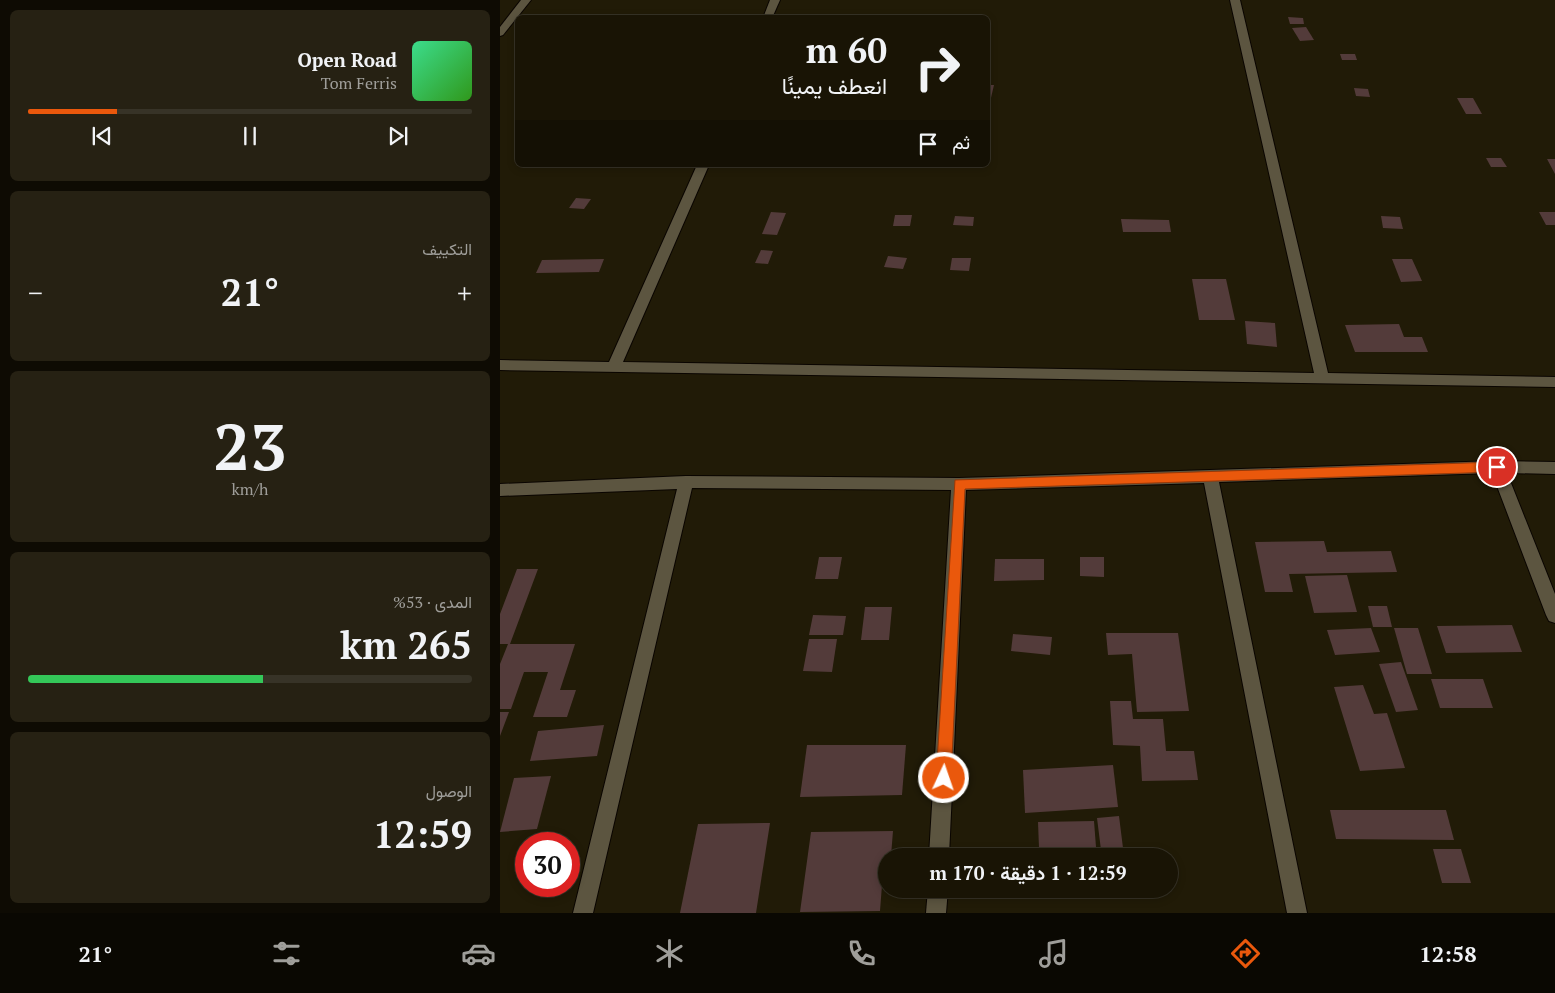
<!DOCTYPE html>
<html lang="ar">
<meta charset="utf-8">
<style>
:root{--surface:#191405;--page:#262113;--text:#f1f3f6;--muted:#9f9e9a;--line:#373327;--accent:#ea580c}
body{margin:0;font-family:"PT Serif",Vazirmatn,serif;background:var(--page);color:var(--text);direction:rtl;height:100vh;display:flex;flex-direction:column;font-size:19px;white-space:nowrap}
*{box-sizing:border-box;margin:0}
p{font-size:16px;color:var(--muted)}
.icon{flex:none;width:28px;height:28px;fill:none;stroke:currentColor;stroke-width:2;stroke-linecap:round;stroke-linejoin:round}
.map{position:relative;flex:1;overflow:hidden;direction:ltr}
.sheet{display:flex;flex-direction:column;gap:10px;padding:10px;background:#0e0b03;width:500px}
.sheet>*{flex:none}
.hud{position:absolute;left:15px;top:15px;width:475px;height:152px;border-radius:8px;box-shadow:0 2px 8px #0003,0 0 0 1px var(--line);direction:rtl;background:#191405;color:var(--text);overflow:hidden}
.speed{position:absolute;left:15px;top:832px;display:flex;gap:10px;font-size:25px;font-weight:700;text-align:center}
.speed>*{display:grid;place-content:center;width:65px;height:65px;border-radius:50%;background:var(--surface);box-shadow:0 2px 8px #0003,0 0 0 1px var(--line);line-height:1}
.speed .limit{border:8px solid #d22;background:#fff;color:#111}
.pin{position:absolute;display:grid;place-items:center;width:42px;height:42px;color:#fff;margin:-21px;border:2px solid #fff;border-radius:50%;box-shadow:0 1px 5px #0007}
.me{position:absolute;width:55px;margin:-28px;rotate:3deg;stroke-linejoin:round;filter:drop-shadow(0 0 4px #0008)}
.turn{display:flex;align-items:center;gap:18px;height:105px;padding:0 20px;font-size:22px}
.turn .icon{width:65px;height:65px;stroke-width:2.5}
.turn b{display:block;font-size:35px;line-height:42px}
.then{display:flex;align-items:center;height:48px;padding:0 20px;background:#0003;gap:10px;font-size:19px}
.big{font-size:38px;font-weight:700;line-height:1.1}
.sheet .widget{flex:1;display:flex;flex-direction:column;justify-content:center;gap:8px;min-width:0;padding:0 18px;border-radius:8px;background:var(--page)}
.sheet .dial{align-items:center;gap:0}
.dial b{font-size:65px;line-height:1}
.song{display:flex;align-items:center;gap:15px}
.cover{width:60px;height:60px;border-radius:8px;background:linear-gradient(135deg,hsl(150 70% 55%),hsl(110 70% 35%))}
.played{height:5px;border-radius:2px;background:linear-gradient(90deg,var(--accent) 20%,var(--line) 20%)}
.keys{display:flex;justify-content:space-around;direction:ltr}
.heat{display:flex;justify-content:space-between;align-items:center;font-size:28px;direction:ltr}
.charge{height:8px;border-radius:4px;background:linear-gradient(90deg,#34c759 53%,var(--line) 0)}
.trip{position:absolute;left:378px;top:848px;width:300px;height:50px;border-radius:25px;background:var(--surface);box-shadow:0 2px 8px #0003,0 0 0 1px var(--line);font-weight:700;line-height:50px;text-align:center;direction:rtl}
.tab-bar{display:flex;height:80px;justify-content:space-around;align-items:center;background:#0a0802;color:var(--muted)}
.tab-bar .icon{width:35px;height:35px}
.tab-bar .current{color:var(--accent)}
.tab-bar b{font-size:22px;color:var(--text)}
main{display:flex;flex:1;min-height:0}
.map>svg:first-child{display:block}
.building{fill:#533b3a}
.lines{fill:none;stroke-linecap:round;stroke-linejoin:round}
.minor-casing{stroke:#0a0500;stroke-width:2}
.minor{fill:#5c5540;fill-rule:evenodd}
.route{fill:#ea580c;stroke:#983908}
</style>
<main>
<div class="map">
<svg width="1055" height="913" viewBox="0 0 1055 913">
<rect width="100%" height="100%" fill="#211b07"/>
<g class="building">
<path d="M 788,17 L 803,18 L 804,24 L 790,24 Z"/>
<path d="M 806,27 L 814,40 L 800,41 L 792,28 Z"/>
<path d="M 840,54 L 855,54 L 857,60 L 842,60 Z"/>
<path d="M 488,85 L 494,85 L 490,102 L 488,102 Z"/>
<path d="M 854,88 L 868,89 L 870,97 L 856,96 Z"/>
<path d="M 957,98 L 973,98 L 982,114 L 966,114 Z"/>
<path d="M 986,158 L 1001,158 L 1007,167 L 991,167 Z"/>
<path d="M 1047,159 L 1055,159 L 1055,174 Z"/>
<path d="M 76,198 L 91,199 L 84,209 L 69,208 Z"/>
<path d="M 271,212 L 286,213 L 277,235 L 262,234 Z"/>
<path d="M 1039,212 L 1055,212 L 1055,225 L 1046,225 Z"/>
<path d="M 395,215 L 412,215 L 410,226 L 393,226 Z"/>
<path d="M 455,216 L 474,217 L 473,226 L 453,225 Z"/>
<path d="M 881,216 L 900,217 L 903,229 L 883,228 Z"/>
<path d="M 621,219 L 669,220 L 671,232 L 623,232 Z"/>
<path d="M 261,250 L 273,251 L 268,264 L 255,263 Z"/>
<path d="M 388,256 L 407,258 L 403,269 L 384,267 Z"/>
<path d="M 452,258 L 471,258 L 469,271 L 450,270 Z"/>
<path d="M 104,259 L 99,272 L 36,273 L 42,260 Z"/>
<path d="M 892,259 L 912,259 L 922,281 L 901,282 Z"/>
<path d="M 692,279 L 726,279 L 735,320 L 699,320 Z"/>
<path d="M 745,321 L 775,323 L 777,347 L 747,344 Z"/>
<path d="M 899,324 L 904,337 L 922,337 L 928,352 L 855,352 L 845,325 Z"/>
<path d="M 824,541 L 827,552 L 891,551 L 897,572 L 789,574 L 793,592 L 765,592 L 755,542 Z"/>
<path d="M 319,557 L 342,557 L 338,579 L 315,579 Z"/>
<path d="M 580,557 L 604,557 L 604,577 L 580,576 Z"/>
<path d="M 495,559 L 544,559 L 544,580 L 494,581 Z"/>
<path d="M 17,569 L 38,569 L 10,644 L 75,644 L 60,690 L 76,690 L 67,717 L 33,717 L 48,672 L 24,672 L 11,709 L 0,709 L 0,664 L 8,644 L 0,644 L 0,614 Z"/>
<path d="M 847,575 L 857,612 L 814,613 L 805,576 Z"/>
<path d="M 868,606 L 887,606 L 892,627 L 873,627 Z"/>
<path d="M 365,607 L 392,607 L 389,640 L 361,640 Z"/>
<path d="M 313,615 L 346,616 L 343,635 L 309,635 Z"/>
<path d="M 1012,625 L 1022,652 L 946,653 L 937,626 Z"/>
<path d="M 871,628 L 880,652 L 835,655 L 827,630 Z"/>
<path d="M 894,628 L 918,628 L 932,674 L 907,674 Z"/>
<path d="M 606,633 L 678,633 L 689,711 L 637,712 L 632,654 L 608,655 Z"/>
<path d="M 513,634 L 552,637 L 550,655 L 511,651 Z"/>
<path d="M 309,639 L 337,639 L 332,672 L 303,671 Z"/>
<path d="M 901,662 L 918,710 L 896,712 L 879,664 Z"/>
<path d="M 931,679 L 983,679 L 993,708 L 940,708 Z"/>
<path d="M 863,685 L 874,714 L 887,713 L 905,768 L 860,771 L 834,687 Z"/>
<path d="M 610,701 L 631,701 L 633,719 L 663,719 L 666,751 L 694,751 L 698,780 L 642,781 L 640,746 L 613,745 Z"/>
<path d="M 0,712 L 9,712 L 0,736 Z"/>
<path d="M 104,725 L 97,756 L 30,761 L 38,731 Z"/>
<path d="M 307,745 L 406,745 L 402,795 L 300,797 Z"/>
<path d="M 613,765 L 618,807 L 525,813 L 523,770 Z"/>
<path d="M 51,776 L 37,829 L 0,832 L 14,778 Z"/>
<path d="M 830,810 L 946,810 L 954,840 L 836,839 Z"/>
<path d="M 619,816 L 623,848 L 601,850 L 597,818 Z"/>
<path d="M 594,821 L 596,847 L 539,848 L 538,822 Z"/>
<path d="M 270,823 L 256,913 L 180,913 L 198,824 Z"/>
<path d="M 393,831 L 391,856 L 386,856 L 386,872 L 383,872 L 380,911 L 300,912 L 311,832 Z"/>
<path d="M 933,849 L 961,849 L 971,883 L 942,883 Z"/>
</g>
<g class="lines">
<defs>
<g id="minor">
<path d="M 21,0 L 31,0 L 3,35 L 0,36 L 0,27 Z"/>
<path d="M 270,0 L 280,0 L 272,18 L 263,18 Z"/>
<path d="M 730,0 L 740,0 L 828,373 L 1055,377 L 1055,387 L 0,370 L 0,360 L 109,362 L 197,165 L 209,165 L 123,362 L 814,373 Z"/>
<path d="M 997,461 L 1055,462 L 1055,474 L 1007,473 L 1055,594 L 1055,623 L 1049,621 L 1046,615 L 992,473 L 719,482 L 807,913 L 787,913 L 704,483 L 466,490 L 449,856 L 429,856 L 451,490 L 192,488 L 93,913 L 73,913 L 177,489 L 0,496 L 0,484 L 186,476 L 459,478 Z"/>
<path d="M 428,889 L 448,889 L 446,913 L 426,913 Z"/>
</g>
</defs>
<use href="#minor" class="minor-casing"/>
<use href="#minor" class="minor"/>
</g>
<path class="route" d="M 997,462 L 1001,464 L 1003,467 L 1001,470 L 997,472 L 465,489 L 451,778 L 449,783 L 444,785 L 438,783 L 436,778 L 455,480 Z"/>
</svg>
<div class="speed"><div class="limit">30</div></div>
<div class="pin" style="left:997px;top:467px;background:#d93025"><svg class="icon" aria-label="arrive" viewBox="0 0 24 24"><path d="M6 21V4h12l-3 4 3 4H6"/></svg></div>
<svg class="me" style="left:444px;top:778px" viewBox="-20 -20 40 40"><circle r="17" fill="#ea580c" stroke="#fff" stroke-width="3"/><path d="M0-11L8 9 0 5-8 9z" fill="#fff"/></svg>
<div class="trip">12:59 · 1 دقيقة · 170 m</div>
<div class="hud">
<div class="turn"><svg class="icon" aria-label="right" viewBox="0 0 24 24"><path d="M7 20v-9h11M14 6l5 5-5 5"/></svg><div><b>60 m</b>انعطف يمينًا</div></div>
<div class="then">ثم<svg class="icon" aria-label="arrive" viewBox="0 0 24 24"><path d="M6 21V4h12l-3 4 3 4H6"/></svg></div>
</div>
</div>
<section class="sheet">
<div class="widget">
<div class="song"><i class="cover"></i><div><b>Open Road</b><p>Tom Ferris</p></div></div>
<div class="played"></div>
<div class="keys"><svg class="icon" aria-label="previous" viewBox="0 0 24 24"><path d="M18 5L8 12l10 7zM5 5v14"/></svg><svg class="icon" aria-label="pause" viewBox="0 0 24 24"><path d="M8 5v14M16 5v14"/></svg><svg class="icon" aria-label="next" viewBox="0 0 24 24"><path d="M6 5l10 7-10 7zM19 5v14"/></svg></div>
</div>
<div class="widget"><p>التكييف</p>
<div class="heat"><a>−</a><b class="big">21°</b><a>+</a></div>
</div>
<div class="widget dial"><b>23</b><p>km/h</p></div>
<div class="widget"><p>المدى · 53%</p><b class="big">265 km</b><div class="charge"></div></div>
<div class="widget"><p>الوصول</p><b class="big">12:59</b></div>
</section>
</main>
<nav class="tab-bar">
<b>12:58</b>
<svg class="icon current" aria-label="directions" viewBox="0 0 24 24"><path d="M12 3l9 9-9 9-9-9zM9 14v-3h6M13 9l2 2-2 2"/></svg>
<svg class="icon" aria-label="music" viewBox="0 0 24 24"><path d="M9 18V5l10-2v13"/><circle cx="6" cy="18" r="3"/><circle cx="16" cy="16" r="3"/></svg>
<svg class="icon" aria-label="phone" viewBox="0 0 24 24"><path d="M5 4h4l2 5-3 2q2 4 5 5l2-3 5 2v4C11 20 4 13 5 4z"/></svg>
<svg class="icon" aria-label="climate" viewBox="0 0 24 24"><path d="M12 3v18M4 7l16 10M4 17L20 7"/></svg>
<svg class="icon" aria-label="car" viewBox="0 0 24 24"><path d="M5 17H2v-5l4-1 3-4h7l3 4 3 1v5h-3M9 17h6M6 11h13"/><circle cx="7" cy="17" r="2"/><circle cx="17" cy="17" r="2"/></svg>
<svg class="icon" aria-label="filters" viewBox="0 0 24 24"><path d="M4 7h16M4 17h16"/><circle cx="9" cy="7" r="2"/><circle cx="15" cy="17" r="2"/></svg>
<b>21°</b>
</nav>
